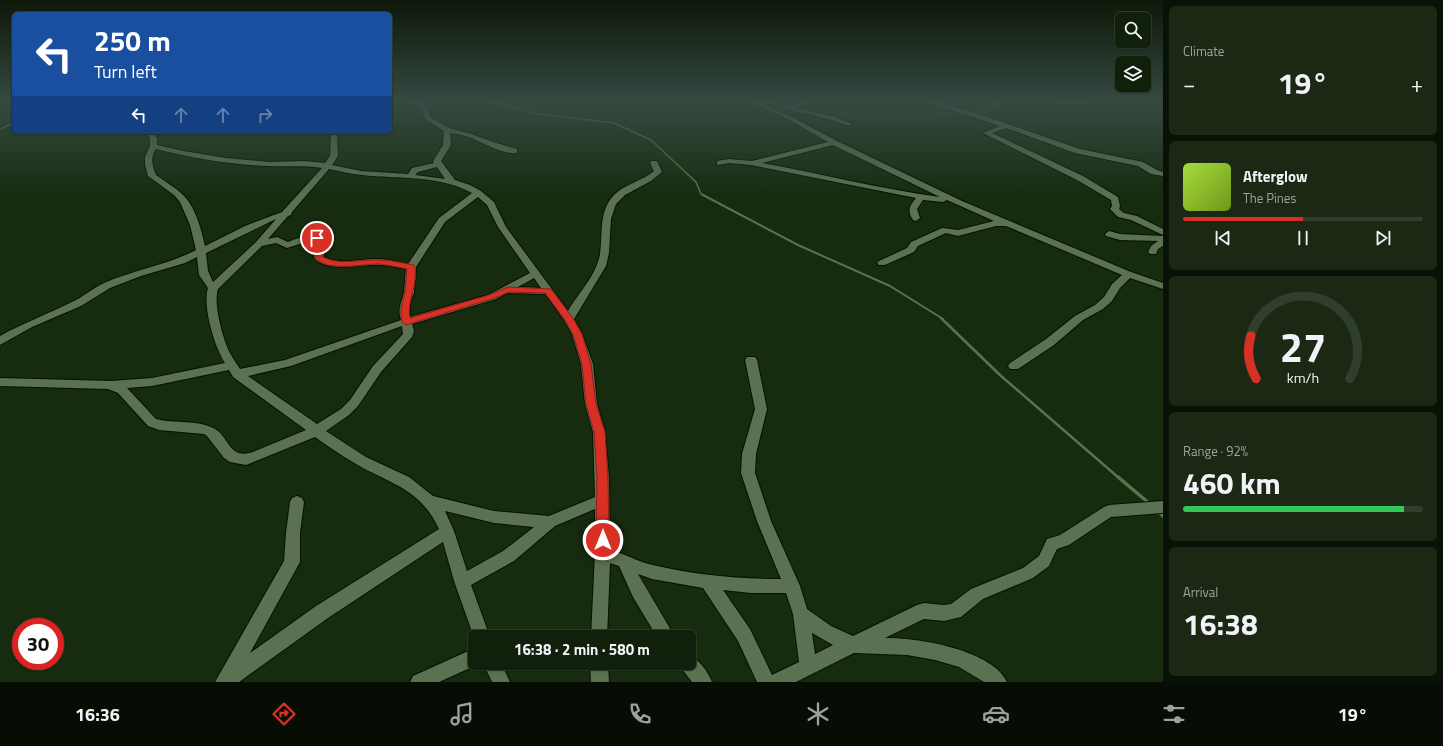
<!DOCTYPE html>
<meta charset="utf-8">
<style>
:root{--surface:#11200b;--page:#1a2814;--text:#f1f3f6;--muted:#9ca39d;--line:#303e2c;--accent:#d93025}
body{margin:0;font-family:"Titillium Web",sans-serif;background:var(--page);color:var(--text);height:100vh;display:flex;flex-direction:column;font-size:15px;white-space:nowrap}
*{box-sizing:border-box;margin:0}
p{font-size:13px;color:var(--muted)}
.icon{flex:none;width:22px;height:22px;fill:none;stroke:currentColor;stroke-width:2;stroke-linecap:round;stroke-linejoin:round}
.map{position:relative;flex:1;overflow:hidden}
.details{display:flex;flex-direction:column;gap:6px;padding:6px;background:#091206;width:280px}
.details>*{flex:none}
.guide{position:absolute;left:12px;top:12px;width:380px;height:122px;border-radius:6px;box-shadow:0 1px 3px #0004,0 0 0 1px var(--line);background:#1a4fa0;color:#fff;overflow:hidden}
.tools{position:absolute;left:1115px;top:12px;display:grid;gap:8px}
.tools a{display:grid;place-items:center;width:36px;height:36px;border-radius:6px;background:var(--surface);box-shadow:0 1px 3px #0004,0 0 0 1px var(--line);font-size:20px}
.speed{position:absolute;left:12px;top:618px;display:flex;gap:8px;font-size:20px;font-weight:700;text-align:center}
.speed>*{display:grid;place-content:center;width:52px;height:52px;border-radius:50%;background:var(--surface);box-shadow:0 1px 3px #0004,0 0 0 1px var(--line);line-height:1}
.speed .limit{border:6px solid #d22;background:#fff;color:#111}
.pin{position:absolute;display:grid;place-items:center;width:34px;height:34px;color:#fff;margin:-17px;border:2px solid #fff;border-radius:50%;box-shadow:0 1px 4px #0007}
.me{position:absolute;width:44px;margin:-22px;rotate:0deg;stroke-linejoin:round;filter:drop-shadow(0 0 3px #0008)}
.turn{display:flex;align-items:center;gap:14px;height:84px;padding:0 16px;font-size:18px}
.turn .icon{width:52px;height:52px;stroke-width:2.5}
.turn b{display:block;font-size:28px;line-height:34px}
.lanes{display:flex;align-items:center;height:38px;padding:0 16px;background:#0003;justify-content:center;gap:20px;direction:ltr}
.lanes .off{opacity:.35}
.big{font-size:30px;font-weight:700;line-height:1.1}
.details .widget{flex:1;display:flex;flex-direction:column;justify-content:center;gap:6px;min-width:0;padding:0 14px;border-radius:6px;background:var(--page)}
.details .dial{align-items:center;gap:0}
.dial svg{height:104px;overflow:visible;fill:none;stroke:var(--line);stroke-width:7;stroke-linecap:round;text-anchor:middle}
.dial text{fill:var(--text);stroke:none}
.song{display:flex;align-items:center;gap:12px}
.cover{width:48px;height:48px;border-radius:6px;background:linear-gradient(135deg,hsl(80 70% 55%),hsl(80 70% 35%))}
.played{height:4px;border-radius:2px;background:linear-gradient(90deg,var(--accent) 50%,var(--line) 50%)}
.keys{display:flex;justify-content:space-around;direction:ltr}
.heat{display:flex;justify-content:space-between;align-items:center;font-size:22px;direction:ltr}
.charge{height:6px;border-radius:3px;background:linear-gradient(90deg,#34c759 92%,var(--line) 0)}
.trip{position:absolute;left:468px;top:630px;width:228px;height:40px;border-radius:6px;background:var(--surface);box-shadow:0 1px 3px #0004,0 0 0 1px var(--line);font-weight:700;line-height:40px;text-align:center}
.tabs{display:flex;height:64px;justify-content:space-around;align-items:center;background:#070d04;color:var(--muted)}
.tabs .icon{width:28px;height:28px}
.tabs .on{color:var(--accent)}
.tabs b{font-size:18px;color:var(--text)}
main{display:flex;flex:1;min-height:0}
.map>svg:first-child{display:block}
.lines{fill:none;stroke-linecap:round;stroke-linejoin:round}
.stream-far3{stroke:#587549;stroke-width:1.5}
.stream-far2{stroke:#587549;stroke-width:2}
.stream-far1{stroke:#587549;stroke-width:2.5}
.stream{stroke:#587549;stroke-width:3.5}
.river{fill:#1e430b;fill-rule:evenodd}
.minor-casing{stroke:#031300;stroke-width:2}
.minor{fill:#5b7152;fill-rule:evenodd}
.route{fill:#d93025;stroke:#8d1f18}
</style>
<main>
<div class="map">
<svg width="1163" height="682" viewBox="0 0 1163 682">
<rect width="100%" height="100%" fill="#172b0f"/>
<g class="lines">
<g class="stream-far3">
<path d="M 490,101 L 538,114 L 614,123 L 651,140 L 696,182 L 701,194 L 705,196"/>
<path d="M 0,129 L 14,123"/>
</g>
<path class="stream-far2" d="M 703,195 L 798,245 L 890,286 L 943,319"/>
<path class="stream-far1" d="M 941,318 L 1001,376 L 1119,478"/>
<g class="stream">
<path d="M 1118,477 L 1150,504"/>
<path d="M 1158,511 L 1163,516"/>
</g>
<g class="river">
<path d="M 757,101 C 770,101 780,104 793,106 C 810,109 827,112 844,113 C 891,118 940,114 987,108 L 990,101 L 1001,101 L 998,104 L 993,112 L 990,113 C 906,123 840,124 758,103 Z"/>
<path d="M 1054,101 L 1087,101 C 1082,106 1059,106 1054,101 Z"/>
</g>
<defs>
<g id="minor">
<path d="M 408,101 L 416,101 L 427,106 L 430,117 L 449,128 L 471,134 L 496,143 L 517,149 L 517,153 C 504,155 481,142 469,137 C 463,135 457,134 450,133 L 451,145 L 441,161 L 455,180 L 470,185 L 481,191 L 494,202 L 506,227 L 568,311 C 579,292 596,276 600,254 C 603,234 598,212 614,195 C 625,184 642,181 654,171 L 650,163 L 651,161 L 657,161 L 662,172 L 651,181 L 625,195 L 616,204 L 611,219 L 609,253 L 606,266 L 574,319 L 582,334 L 593,364 L 597,404 L 605,432 L 609,478 L 610,549 C 624,554 639,562 653,565 C 695,575 738,579 781,579 L 757,521 L 741,473 L 742,454 L 755,409 L 745,360 L 747,357 L 755,357 L 757,360 L 767,409 L 756,454 L 755,473 L 771,521 L 800,586 L 807,609 L 831,626 L 853,636 L 917,605 L 924,603 L 944,605 L 951,604 L 971,589 L 1023,568 L 1039,556 L 1047,539 L 1060,535 L 1104,507 L 1109,505 L 1163,501 L 1163,513 L 1111,517 L 1069,545 L 1057,549 L 1049,566 L 1033,578 L 983,599 L 961,617 L 944,621 L 924,619 L 885,638 C 916,637 993,650 1007,682 L 984,682 L 959,667 L 935,660 L 907,655 L 854,653 L 796,682 L 757,682 L 738,641 L 703,588 L 652,579 L 638,574 L 675,637 L 657,637 L 633,597 L 619,566 L 610,563 L 607,637 L 591,637 L 595,553 L 595,509 L 555,526 L 514,561 L 471,585 L 490,637 L 475,637 L 475,640 L 454,581 L 443,542 L 328,618 L 239,682 L 215,682 L 284,561 L 286,533 L 290,502 L 292,498 L 297,496 L 302,498 L 304,502 L 300,533 L 300,562 L 250,653 L 316,606 L 439,529 C 420,488 390,484 356,464 C 342,456 328,446 315,437 L 246,465 L 230,462 L 224,458 L 207,436 L 204,434 L 159,430 L 148,426 L 118,393 L 108,389 L 0,386 L 0,378 L 111,381 L 152,378 L 225,363 C 215,348 202,306 208,288 L 199,275 L 197,257 L 185,263 L 141,276 L 110,288 L 81,306 L 32,327 L 0,345 L 0,336 C 23,323 48,314 72,302 C 83,297 93,288 104,283 C 134,270 167,265 196,250 L 190,225 L 180,202 L 174,195 L 148,176 L 145,164 L 145,157 L 150,146 L 150,138 L 145,132 L 152,132 L 157,138 L 157,145 L 183,151 L 226,158 L 269,162 L 304,161 L 325,163 L 330,156 L 331,132 L 337,132 L 338,156 L 332,165 L 361,171 L 408,174 L 412,168 L 434,163 L 433,161 L 443,145 L 444,131 L 425,119 L 422,108 ZM 156,149 C 193,158 231,165 269,166 C 287,167 304,165 322,168 L 282,212 L 245,226 L 205,246 C 201,228 195,205 181,193 C 173,186 164,181 156,175 C 152,166 150,157 156,149 ZM 437,167 L 445,179 L 415,175 L 418,172 ZM 329,169 C 340,171 351,174 362,175 C 399,179 440,175 472,193 L 439,218 L 408,264 C 398,262 388,259 377,259 C 359,259 340,265 324,257 C 324,252 325,245 324,240 C 320,229 295,239 288,242 L 277,237 L 268,239 L 288,216 L 291,215 L 292,212 ZM 478,197 L 487,205 L 498,227 L 530,273 L 488,295 L 410,317 L 410,302 L 414,293 L 416,267 L 445,222 ZM 276,219 L 256,242 L 213,282 L 208,271 L 206,253 ZM 314,241 L 314,258 C 327,273 361,264 378,265 C 387,265 397,267 406,269 C 405,276 405,284 404,292 C 402,303 397,307 401,320 L 285,360 L 240,369 C 237,364 233,359 230,353 C 223,340 213,303 218,289 L 262,246 L 276,243 L 287,248 L 306,242 ZM 534,278 L 541,288 L 518,287 ZM 507,293 L 546,294 L 564,320 L 572,334 L 581,364 L 585,404 L 593,432 L 595,497 L 549,516 L 494,511 L 433,496 L 409,477 L 366,457 L 326,431 L 349,415 L 358,406 L 381,372 L 412,337 L 414,331 L 412,324 L 496,299 ZM 402,326 L 403,334 L 373,366 L 350,400 L 341,409 L 317,424 L 248,376 L 291,366 ZM 229,370 L 233,377 L 306,430 L 253,452 C 229,460 230,438 215,429 C 197,419 175,424 156,419 L 127,388 L 152,386 ZM 445,511 L 494,523 L 534,527 L 503,551 L 467,571 L 454,531 ZM 723,590 L 751,593 L 786,593 L 793,614 L 799,662 L 772,675 L 750,629 ZM 812,633 L 833,645 L 815,654 Z"/>
<path d="M 747,101 L 755,101 L 788,115 L 837,141 L 962,201 L 1131,272 L 1163,283 L 1163,289 L 1130,278 L 1120,288 L 1112,301 L 1103,309 L 1083,320 L 1054,345 L 1018,369 L 1010,369 L 1008,366 L 1010,363 L 1046,339 L 1075,316 L 1095,305 L 1104,297 L 1112,284 L 1122,275 L 1006,226 L 996,226 L 958,236 L 946,233 L 918,246 L 914,252 L 885,265 L 879,265 L 877,263 L 879,261 L 907,248 L 911,242 L 942,228 L 958,230 L 994,221 L 947,200 L 943,202 L 923,200 L 917,209 L 920,218 L 916,221 L 913,220 C 907,211 909,206 916,198 L 751,165 L 729,163 L 717,165 L 717,161 L 729,159 L 752,161 L 828,142 L 784,117 ZM 833,145 L 940,197 C 881,189 822,174 762,163 Z"/>
<path d="M 804,101 L 812,101 L 803,106 L 795,108 L 836,117 L 852,124 L 849,126 L 832,120 L 782,108 Z"/>
<path d="M 924,101 L 934,101 L 973,112 L 1080,149 L 1143,162 L 1157,170 L 1163,172 L 1163,176 L 1151,174 L 1138,166 L 1075,153 L 1009,129 L 1006,128 L 992,133 L 1083,176 L 1118,197 L 1120,206 L 1119,209 L 1124,213 L 1137,216 L 1163,229 L 1163,235 L 1131,220 L 1118,217 L 1110,209 L 1112,206 L 1111,200 L 1077,180 L 983,133 L 1000,126 Z"/>
<path d="M 1109,231 L 1120,234 L 1163,236 L 1163,246 L 1158,249 L 1156,254 L 1150,254 L 1148,252 L 1151,246 L 1158,241 L 1120,240 L 1106,236 L 1105,234 Z"/>
<path d="M 475,648 L 475,663 L 481,663 L 439,682 L 410,682 L 413,676 Z"/>
<path d="M 689,655 C 699,659 708,672 712,682 L 692,682 L 682,669 L 679,663 L 689,663 Z"/>
<path d="M 483,663 L 501,663 L 510,682 L 492,682 Z"/>
<path d="M 590,663 L 608,663 L 609,682 L 591,682 Z"/>
</g>
</defs>
<use href="#minor" class="minor-casing"/>
<use href="#minor" class="minor"/>
</g>
<linearGradient id="sky" x2="0" y2="1"><stop stop-color="#0d1808"/><stop offset="0.52" stop-color="#364a42"/><stop offset="1" stop-color="#364a42" stop-opacity="0"/></linearGradient>
<rect width="1163" height="196" fill="url(#sky)"/>
<path class="route" d="M 317,236 L 322,240 L 323,257 C 340,266 361,259 379,260 C 390,260 403,263 414,265 C 420,282 406,301 410,318 L 489,295 L 508,287 L 551,289 L 572,317 L 582,334 L 591,364 L 596,404 L 605,432 L 608,478 L 609,540 L 607,544 L 603,545 L 598,544 L 596,540 L 597,478 L 594,432 L 586,404 L 582,364 L 573,334 L 565,320 L 545,293 L 509,292 L 495,298 L 406,325 L 402,322 C 399,306 403,305 405,291 C 406,284 406,276 407,269 C 398,267 388,265 379,264 C 361,264 329,272 315,258 L 315,240 L 313,238 Z"/>
</svg>
<div class="tools">
<a><svg class="icon" aria-label="search" viewBox="0 0 24 24"><circle cx="10" cy="10" r="6"/><path d="M15 15l6 6"/></svg></a>
<a><svg class="icon" aria-label="layers" viewBox="0 0 24 24"><path d="M12 4l9 5-9 5-9-5zM3 14l9 5 9-5"/></svg></a>
</div>
<div class="speed"><div class="limit">30</div></div>
<div class="pin" style="left:317px;top:238px;background:#d93025"><svg class="icon" aria-label="arrive" viewBox="0 0 24 24"><path d="M6 21V4h12l-3 4 3 4H6"/></svg></div>
<svg class="me" style="left:603px;top:540px" viewBox="-20 -20 40 40"><circle r="17" fill="#d93025" stroke="#fff" stroke-width="3"/><path d="M0-11L8 9 0 5-8 9z" fill="#fff"/></svg>
<div class="trip">16:38 · 2 min · 580 m</div>
<div class="guide">
<div class="turn"><svg class="icon" aria-label="left" viewBox="0 0 24 24"><path d="M17 20v-9H6M10 6l-5 5 5 5"/></svg><div><b>250 m</b>Turn left</div></div>
<div class="lanes"><svg class="icon" aria-label="left" viewBox="0 0 24 24"><path d="M17 20v-9H6M10 6l-5 5 5 5"/></svg><svg class="icon off" aria-label="ahead" viewBox="0 0 24 24"><path d="M12 20V5M6 11l6-6 6 6"/></svg><svg class="icon off" aria-label="ahead" viewBox="0 0 24 24"><path d="M12 20V5M6 11l6-6 6 6"/></svg><svg class="icon off" aria-label="right" viewBox="0 0 24 24"><path d="M7 20v-9h11M14 6l5 5-5 5"/></svg></div>
</div>
</div>
<section class="details">
<div class="widget"><p>Climate</p>
<div class="heat"><a>−</a><b class="big">19°</b><a>+</a></div>
</div>
<div class="widget">
<div class="song"><i class="cover"></i><div><b>Afterglow</b><p>The Pines</p></div></div>
<div class="played"></div>
<div class="keys"><svg class="icon" aria-label="previous" viewBox="0 0 24 24"><path d="M18 5L8 12l10 7zM5 5v14"/></svg><svg class="icon" aria-label="pause" viewBox="0 0 24 24"><path d="M8 5v14M16 5v14"/></svg><svg class="icon" aria-label="next" viewBox="0 0 24 24"><path d="M6 5l10 7-10 7zM19 5v14"/></svg></div>
</div>
<div class="widget dial"><svg viewBox="0 0 100 80">
<path d="M14 69A42 42 0 1 1 86 69"/>
<path d="M14 69A42 42 0 0 1 10 36" stroke="#d93025"/>
<text x="50" y="56" font-size="32" font-weight="700">27</text>
<text x="50" y="72" font-size="11">km/h</text>
</svg></div>
<div class="widget"><p>Range · 92%</p><b class="big">460 km</b><div class="charge"></div></div>
<div class="widget"><p>Arrival</p><b class="big">16:38</b></div>
</section>
</main>
<nav class="tabs">
<b>16:36</b>
<svg class="icon on" aria-label="directions" viewBox="0 0 24 24"><path d="M12 3l9 9-9 9-9-9zM9 14v-3h6M13 9l2 2-2 2"/></svg>
<svg class="icon" aria-label="music" viewBox="0 0 24 24"><path d="M9 18V5l10-2v13"/><circle cx="6" cy="18" r="3"/><circle cx="16" cy="16" r="3"/></svg>
<svg class="icon" aria-label="phone" viewBox="0 0 24 24"><path d="M5 4h4l2 5-3 2q2 4 5 5l2-3 5 2v4C11 20 4 13 5 4z"/></svg>
<svg class="icon" aria-label="climate" viewBox="0 0 24 24"><path d="M12 3v18M4 7l16 10M4 17L20 7"/></svg>
<svg class="icon" aria-label="car" viewBox="0 0 24 24"><path d="M5 17H2v-5l4-1 3-4h7l3 4 3 1v5h-3M9 17h6M6 11h13"/><circle cx="7" cy="17" r="2"/><circle cx="17" cy="17" r="2"/></svg>
<svg class="icon" aria-label="filters" viewBox="0 0 24 24"><path d="M4 7h16M4 17h16"/><circle cx="9" cy="7" r="2"/><circle cx="15" cy="17" r="2"/></svg>
<b>19°</b>
</nav>
